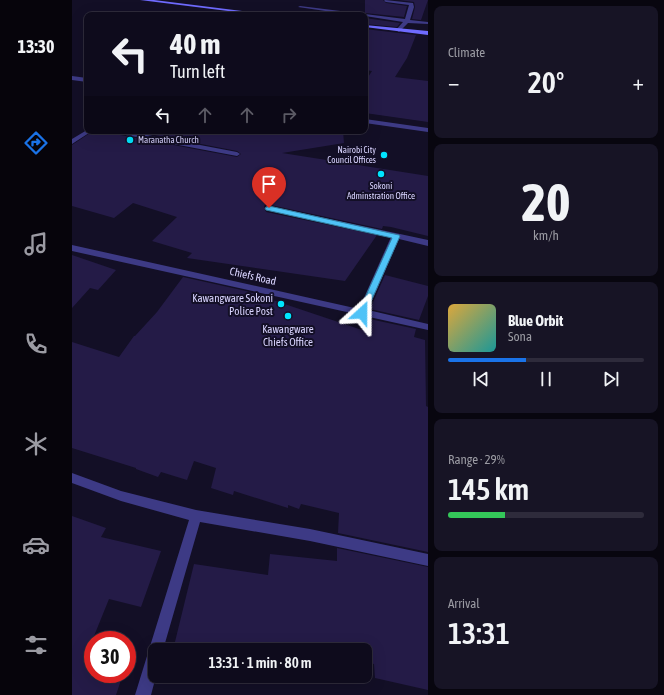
<!DOCTYPE html>
<meta charset="utf-8">
<style>
:root{--surface:#0e0b1c;--page:#171425;--text:#f1f3f6;--muted:#9b9ba3;--line:#2e2b3b;--accent:#1a73e8}
body{margin:0;font-family:"Asap Condensed",sans-serif;background:var(--page);color:var(--text);height:100vh;display:flex;flex-direction:column;font-size:15px;white-space:nowrap}
*{box-sizing:border-box;margin:0}
p{font-size:13px;color:var(--muted)}
.icon{flex:none;width:22px;height:22px;fill:none;stroke:currentColor;stroke-width:2;stroke-linecap:round;stroke-linejoin:round}
.map{position:relative;flex:1;overflow:hidden}
.side{display:flex;flex-direction:column;gap:6px;padding:6px;background:#08060f;width:236px}
.side>*{flex:none}
.banner{position:absolute;left:12px;top:12px;width:284px;height:122px;border-radius:8px;box-shadow:0 4px 16px #0002,0 0 0 1px var(--line);background:#0e0b1c;color:var(--text);overflow:hidden}
.speed{position:absolute;left:12px;top:631px;display:flex;gap:8px;font-size:20px;font-weight:700;text-align:center}
.speed>*{display:grid;place-content:center;width:52px;height:52px;border-radius:50%;background:var(--surface);box-shadow:0 4px 16px #0002,0 0 0 1px var(--line);line-height:1}
.speed .limit{border:6px solid #d22;background:#fff;color:#111}
.pin{position:absolute;display:grid;place-items:center;width:34px;height:34px;color:#fff;margin:-41px -17px;border-radius:50% 50% 50% 0;rotate:-45deg;box-shadow:0 0 4px #0007}
.pin .icon{rotate:45deg}
.me{position:absolute;width:44px;margin:-22px;rotate:24deg;stroke-linejoin:round;filter:drop-shadow(0 0 3px #0008)}
.turn{display:flex;align-items:center;gap:14px;height:84px;padding:0 20px;font-size:18px}
.turn .icon{width:52px;height:52px;stroke-width:2.5}
.turn b{display:block;font-size:28px;line-height:34px}
.lanes{display:flex;align-items:center;height:38px;padding:0 20px;background:#0003;justify-content:center;gap:20px;direction:ltr}
.lanes .off{opacity:.35}
.big{font-size:30px;font-weight:600;line-height:1.1}
.side .card{flex:1;display:flex;flex-direction:column;justify-content:center;gap:6px;min-width:0;padding:0 14px;border-radius:8px;background:var(--page)}
.side .dial{align-items:center;gap:0}
.dial b{font-size:52px;line-height:1}
.song{display:flex;align-items:center;gap:12px}
.cover{width:48px;height:48px;border-radius:6px;background:linear-gradient(135deg,hsl(40 70% 55%),hsl(180 70% 35%))}
.played{height:4px;border-radius:2px;background:linear-gradient(90deg,var(--accent) 40%,var(--line) 40%)}
.keys{display:flex;justify-content:space-around;direction:ltr}
.heat{display:flex;justify-content:space-between;align-items:center;font-size:22px;direction:ltr}
.charge{height:6px;border-radius:3px;background:linear-gradient(90deg,#34c759 29%,var(--line) 0)}
.trip{position:absolute;left:76px;top:643px;width:224px;height:40px;border-radius:8px;background:var(--surface);box-shadow:0 4px 16px #0002,0 0 0 1px var(--line);font-weight:600;line-height:40px;text-align:center}
main{display:flex;flex:1;min-height:0}
.tab-bar{display:flex;flex-direction:column;width:72px;justify-content:space-around;align-items:center;background:#06040b;color:var(--muted)}
.tab-bar .icon{width:28px;height:28px}
.tab-bar .on{color:var(--accent)}
.tab-bar b{font-size:18px;color:var(--text)}
.map>svg:first-child{display:block}
.building{fill:#241b47}
.lines{fill:none;stroke-linecap:round;stroke-linejoin:round}
.street{fill:#3d3a85;fill-rule:evenodd}
.secondary{fill:#6f6bff;fill-rule:evenodd}
.route{fill:#4fc3f7;stroke:#337fa1}
.poi-dot{fill:#00e5ff;stroke:#130f26;stroke-width:1.5}
.labels{text-anchor:middle;stroke-width:4;stroke-linejoin:round;paint-order:stroke}
.far-poi-label{font-size:9px;fill:#d9d4ff;stroke:#130f26;text-anchor:start}
.street-label{font-size:11px;fill:#d9d4ff;stroke:#130f26}
.poi-label{font-size:11px;fill:#d9d4ff;stroke:#130f26;text-anchor:end}
</style>
<main>
<nav class="tab-bar">
<b>13:30</b>
<svg class="icon on" aria-label="directions" viewBox="0 0 24 24"><path d="M12 3l9 9-9 9-9-9zM9 14v-3h6M13 9l2 2-2 2"/></svg>
<svg class="icon" aria-label="music" viewBox="0 0 24 24"><path d="M9 18V5l10-2v13"/><circle cx="6" cy="18" r="3"/><circle cx="16" cy="16" r="3"/></svg>
<svg class="icon" aria-label="phone" viewBox="0 0 24 24"><path d="M5 4h4l2 5-3 2q2 4 5 5l2-3 5 2v4C11 20 4 13 5 4z"/></svg>
<svg class="icon" aria-label="climate" viewBox="0 0 24 24"><path d="M12 3v18M4 7l16 10M4 17L20 7"/></svg>
<svg class="icon" aria-label="car" viewBox="0 0 24 24"><path d="M5 17H2v-5l4-1 3-4h7l3 4 3 1v5h-3M9 17h6M6 11h13"/><circle cx="7" cy="17" r="2"/><circle cx="17" cy="17" r="2"/></svg>
<svg class="icon" aria-label="filters" viewBox="0 0 24 24"><path d="M4 7h16M4 17h16"/><circle cx="9" cy="7" r="2"/><circle cx="15" cy="17" r="2"/></svg>
</nav>
<div class="map">
<svg width="356" height="695" viewBox="0 0 356 695">
<rect width="100%" height="100%" fill="#130f26"/>
<g class="building">
<path d="M 293,0 L 311,0 L 314,3 L 335,6 L 332,17 L 293,13 Z"/>
<path d="M 327,0 L 356,0 L 349,20 L 340,19 L 343,7 L 342,2 Z"/>
<path d="M 293,18 L 328,23 L 325,27 L 293,24 Z"/>
<path d="M 293,29 L 344,35 L 335,58 L 323,77 L 356,81 L 356,122 L 293,113 L 293,82 L 300,71 L 293,70 Z"/>
<path d="M 21,131 L 39,131 L 43,134 L 165,157 L 169,154 L 165,151 L 62,131 L 271,131 L 272,143 L 210,153 L 356,176 L 356,236 L 319,227 L 311,226 L 310,229 L 194,204 L 192,206 L 194,212 L 305,235 L 273,281 L 115,258 L 120,253 L 80,241 L 105,217 L 61,203 L 42,218 L 0,206 L 0,145 Z"/>
<path d="M 0,255 L 44,270 L 26,290 L 18,288 L 0,308 Z"/>
<path d="M 313,275 L 356,286 L 356,296 L 347,320 L 298,309 Z"/>
<path d="M 111,277 L 174,291 L 290,330 L 293,318 L 344,329 L 342,337 L 353,340 L 354,406 L 356,407 L 356,552 L 266,533 L 267,513 L 229,504 L 227,509 L 216,505 L 216,508 L 162,491 L 161,495 L 139,488 L 144,468 L 122,461 L 115,480 L 89,472 L 86,477 L 64,469 L 64,468 L 0,448 L 0,342 L 47,357 L 62,336 L 63,336 L 85,312 Z"/>
<path d="M 0,516 L 34,528 L 29,537 L 89,551 L 69,607 L 37,599 L 20,641 L 21,641 L 21,674 L 51,674 L 44,695 L 0,695 Z"/>
<path d="M 265,548 L 356,567 L 356,690 L 303,678 L 302,664 L 293,662 L 293,650 L 101,650 L 122,564 L 196,575 L 198,554 L 265,561 Z"/>
</g>
<g class="lines">
<g class="street">
<path d="M 313,0 L 341,3 L 342,7 L 338,20 L 356,22 L 356,24 L 336,23 L 327,32 L 324,30 L 331,22 L 293,16 L 293,15 L 281,15 L 226,7 L 228,6 L 333,19 L 337,5 L 314,2 L 312,1 Z"/>
<path d="M 0,76 L 15,78 L 15,82 L 0,80 Z"/>
<path d="M 293,119 L 356,128 L 356,132 L 293,123 Z"/>
<path d="M 15,130 L 15,131 L 20,131 L 0,144 L 0,139 Z"/>
<path d="M 40,131 L 54,131 L 165,152 L 168,154 L 165,156 L 43,133 Z"/>
<path d="M 194,206 L 197,206 L 356,240 L 356,246 L 327,239 L 296,310 L 356,324 L 356,330 L 0,251 L 0,245 L 287,309 L 319,237 L 197,210 L 194,210 Z"/>
<path d="M 0,473 L 49,491 L 124,510 L 238,529 L 356,554 L 356,566 L 238,541 L 128,522 L 91,650 L 83,650 L 83,676 L 84,676 L 79,695 L 63,695 L 117,520 L 49,501 L 0,483 Z"/>
</g>
<g class="secondary">
<path d="M 68,0 L 82,0 L 203,15 L 189,15 Z"/>
<path d="M 293,25 L 356,31 L 356,35 L 293,27 Z"/>
</g>
</g>
<path class="route" d="M 197,206 L 327,235 L 328,236 L 293,315 L 290,316 L 286,313 L 320,238 L 194,210 L 193,208 Z"/>
<g class="poi-dot">
<circle cx="58" cy="140" r="4"/>
<circle cx="312" cy="155" r="4"/>
<circle cx="309" cy="174" r="4"/>
<circle cx="209" cy="304" r="4"/>
<circle cx="216" cy="316" r="4"/>
</g>
<g class="labels">
<g class="far-poi-label">
<text x="66" y="143">Maranatha Church</text>
<text x="304" y="153" text-anchor="end">Nairobi City<tspan x="304" dy="10">Council Offices</tspan></text>
<text x="309" y="189" text-anchor="middle">Sokoni<tspan x="309" dy="10">Adminstration Office</tspan></text>
</g>
<g class="street-label">
<text transform="translate(181 276) rotate(13)" y="4">Chiefs Road</text>
</g>
<g class="poi-label">
<text x="201" y="302">Kawangware Sokoni<tspan x="201" dy="13">Police Post</tspan></text>
<text x="216" y="333" text-anchor="middle">Kawangware<tspan x="216" dy="13">Chiefs Office</tspan></text>
</g>
</g>
</svg>
<div class="speed"><div class="limit">30</div></div>
<div class="pin" style="left:197px;top:208px;background:#d93025"><svg class="icon" aria-label="arrive" viewBox="0 0 24 24"><path d="M6 21V4h12l-3 4 3 4H6"/></svg></div>
<svg class="me" style="left:290px;top:313px" viewBox="-20 -20 40 40"><path d="M0-17L14 15 0 8-14 15z" fill="#4fc3f7" stroke="#fff" stroke-width="4"/></svg>
<div class="trip">13:31 · 1 min · 80 m</div>
<div class="banner">
<div class="turn"><svg class="icon" aria-label="left" viewBox="0 0 24 24"><path d="M17 20v-9H6M10 6l-5 5 5 5"/></svg><div><b>40 m</b>Turn left</div></div>
<div class="lanes"><svg class="icon" aria-label="left" viewBox="0 0 24 24"><path d="M17 20v-9H6M10 6l-5 5 5 5"/></svg><svg class="icon off" aria-label="ahead" viewBox="0 0 24 24"><path d="M12 20V5M6 11l6-6 6 6"/></svg><svg class="icon off" aria-label="ahead" viewBox="0 0 24 24"><path d="M12 20V5M6 11l6-6 6 6"/></svg><svg class="icon off" aria-label="right" viewBox="0 0 24 24"><path d="M7 20v-9h11M14 6l5 5-5 5"/></svg></div>
</div>
</div>
<section class="side">
<div class="card"><p>Climate</p>
<div class="heat"><a>−</a><b class="big">20°</b><a>+</a></div>
</div>
<div class="card dial"><b>20</b><p>km/h</p></div>
<div class="card">
<div class="song"><i class="cover"></i><div><b>Blue Orbit</b><p>Sona</p></div></div>
<div class="played"></div>
<div class="keys"><svg class="icon" aria-label="previous" viewBox="0 0 24 24"><path d="M18 5L8 12l10 7zM5 5v14"/></svg><svg class="icon" aria-label="pause" viewBox="0 0 24 24"><path d="M8 5v14M16 5v14"/></svg><svg class="icon" aria-label="next" viewBox="0 0 24 24"><path d="M6 5l10 7-10 7zM19 5v14"/></svg></div>
</div>
<div class="card"><p>Range · 29%</p><b class="big">145 km</b><div class="charge"></div></div>
<div class="card"><p>Arrival</p><b class="big">13:31</b></div>
</section>
</main>
